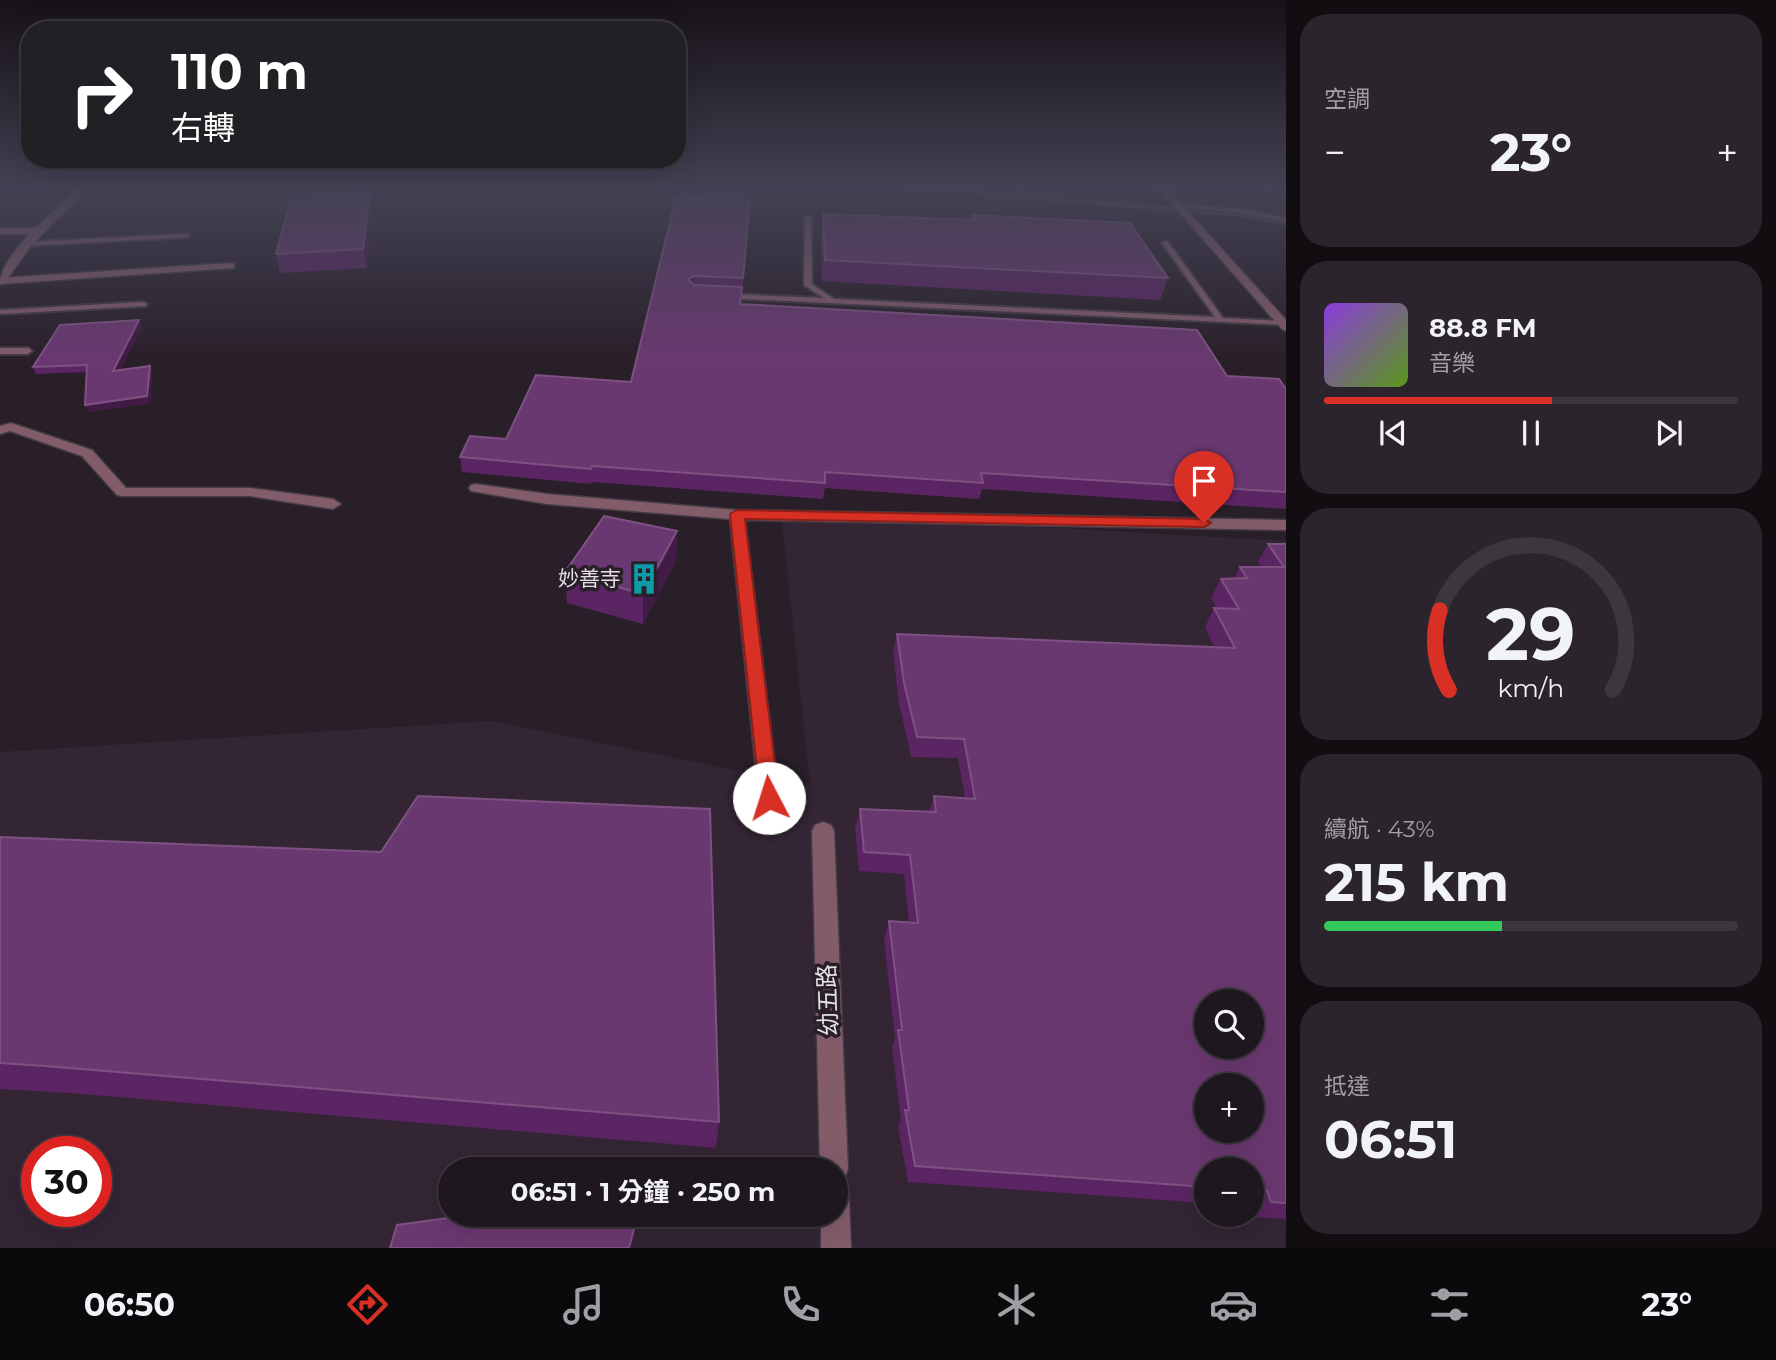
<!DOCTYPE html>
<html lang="zh-TW">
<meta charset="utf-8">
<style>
:root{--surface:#1f171f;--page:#2c242c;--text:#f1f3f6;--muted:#a19fa4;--line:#3c363d;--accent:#d93025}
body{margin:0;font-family:Montserrat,"Noto Sans TC",sans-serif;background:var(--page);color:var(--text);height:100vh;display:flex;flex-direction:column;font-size:26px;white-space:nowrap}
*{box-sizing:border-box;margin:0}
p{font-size:23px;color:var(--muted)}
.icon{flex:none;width:38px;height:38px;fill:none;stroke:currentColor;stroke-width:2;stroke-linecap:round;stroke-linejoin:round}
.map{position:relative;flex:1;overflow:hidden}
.panel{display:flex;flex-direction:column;gap:14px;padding:14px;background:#110d11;width:490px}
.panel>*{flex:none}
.hud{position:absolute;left:21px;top:21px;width:665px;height:147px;border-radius:28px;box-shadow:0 7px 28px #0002,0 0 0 2px var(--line);background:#202124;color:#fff;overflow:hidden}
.fabs{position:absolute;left:1194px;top:989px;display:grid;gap:14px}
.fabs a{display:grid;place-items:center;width:70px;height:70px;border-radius:50%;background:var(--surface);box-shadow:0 7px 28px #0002,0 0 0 2px var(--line);font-size:35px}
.speed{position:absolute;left:21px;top:1136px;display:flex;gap:14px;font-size:35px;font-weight:700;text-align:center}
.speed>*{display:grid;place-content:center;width:91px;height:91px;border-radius:50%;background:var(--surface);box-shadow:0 7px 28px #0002,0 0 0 2px var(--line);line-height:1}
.speed .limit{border:10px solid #d22;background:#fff;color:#111}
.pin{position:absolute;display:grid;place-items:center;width:60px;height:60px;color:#fff;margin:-72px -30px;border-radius:50% 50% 50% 0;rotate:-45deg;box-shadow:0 0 7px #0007}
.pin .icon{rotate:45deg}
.me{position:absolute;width:77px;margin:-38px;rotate:355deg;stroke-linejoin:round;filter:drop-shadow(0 0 5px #0008)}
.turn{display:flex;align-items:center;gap:24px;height:147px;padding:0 35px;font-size:32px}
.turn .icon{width:91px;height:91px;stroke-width:2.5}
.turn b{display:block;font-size:49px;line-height:60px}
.big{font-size:52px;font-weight:700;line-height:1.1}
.panel .widget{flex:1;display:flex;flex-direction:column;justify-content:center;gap:10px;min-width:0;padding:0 24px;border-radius:28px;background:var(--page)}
.panel .dial{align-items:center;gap:0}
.dial svg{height:182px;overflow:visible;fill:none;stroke:var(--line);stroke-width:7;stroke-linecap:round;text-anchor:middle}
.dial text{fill:var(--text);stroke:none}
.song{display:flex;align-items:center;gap:21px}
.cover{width:84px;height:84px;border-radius:10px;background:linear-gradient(135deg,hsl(270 70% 55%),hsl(90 70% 35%))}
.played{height:7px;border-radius:4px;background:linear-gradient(90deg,var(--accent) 55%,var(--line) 55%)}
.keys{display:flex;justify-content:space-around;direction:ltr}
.heat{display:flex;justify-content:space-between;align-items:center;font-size:38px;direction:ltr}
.charge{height:10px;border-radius:5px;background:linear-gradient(90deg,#34c759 43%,var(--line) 0)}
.trip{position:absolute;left:438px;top:1157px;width:410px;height:70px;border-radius:35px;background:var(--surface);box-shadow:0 7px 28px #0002,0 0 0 2px var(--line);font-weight:700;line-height:70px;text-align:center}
.tab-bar{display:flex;height:112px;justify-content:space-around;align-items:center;background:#0c090c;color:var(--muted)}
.tab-bar .icon{width:49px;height:49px}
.tab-bar .selected{color:var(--accent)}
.tab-bar b{font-size:32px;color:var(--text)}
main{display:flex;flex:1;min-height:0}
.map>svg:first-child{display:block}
.built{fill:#332534;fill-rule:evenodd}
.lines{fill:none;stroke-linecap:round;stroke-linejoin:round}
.stream{stroke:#465153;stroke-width:4.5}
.service-casing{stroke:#433a43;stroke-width:4}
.minor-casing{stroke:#433a43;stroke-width:3}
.tertiary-casing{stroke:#433a43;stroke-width:3}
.service{fill:#835c6a;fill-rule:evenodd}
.minor{fill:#835c6a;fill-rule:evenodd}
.tertiary{fill:#835c6a;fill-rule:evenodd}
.wall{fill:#5b2462}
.shaded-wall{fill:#411a45}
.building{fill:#6a3870;stroke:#7d5282;stroke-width:2;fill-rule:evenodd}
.route{fill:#d93025;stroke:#8d1f18;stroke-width:2}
.labels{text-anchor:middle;stroke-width:7;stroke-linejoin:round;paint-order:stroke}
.poi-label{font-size:21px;fill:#e4dee5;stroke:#291f29;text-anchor:end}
.near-street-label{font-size:24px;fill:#e4dee5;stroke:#291f29}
</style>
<main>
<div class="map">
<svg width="1286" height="1248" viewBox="0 0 1286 1248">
<rect width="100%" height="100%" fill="#291f29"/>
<path class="built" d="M 781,512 L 1286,541 L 1286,1248 L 0,1248 L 0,752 L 490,721 L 810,785 ZM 1206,1001 L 1251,1001 L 1251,1046 L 1206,1046 ZM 1206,1085 L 1251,1085 L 1251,1130 L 1206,1130 ZM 37,1152 L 96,1152 L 96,1211 L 37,1211 ZM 450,1169 L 835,1169 L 835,1214 L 450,1214 ZM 1206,1169 L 1251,1169 L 1251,1214 L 1206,1214 Z"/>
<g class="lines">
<path class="stream" d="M 907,188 L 1236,214 L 1286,223"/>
<defs>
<g id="service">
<path d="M 1174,204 L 1240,209 L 1286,218 L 1286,222 L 1240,213 L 1176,207 L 1173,205 Z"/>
<path d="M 808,215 L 811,217 L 812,284 L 834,299 L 1215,317 L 1162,243 L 1166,241 L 1168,242 L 1223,318 L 1283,321 L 1286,321 L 1286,325 L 724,298 L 723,296 L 727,294 L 824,298 L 804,285 L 805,217 Z"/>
<path d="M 187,234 L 190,236 L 189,237 L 27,246 L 23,244 L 27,242 Z"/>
<path d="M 143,302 L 147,304 L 146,306 L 0,314 L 0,310 Z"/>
<path d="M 0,348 L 28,348 L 32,351 L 28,354 L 0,354 Z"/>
</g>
<g id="minor">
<path d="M 0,228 L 40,228 L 45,231 L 40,234 L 0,234 Z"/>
<path d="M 230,263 L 234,264 L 234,268 L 0,284 L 0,278 Z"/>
<path d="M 11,423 L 92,450 L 126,488 L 250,488 L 333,499 L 341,504 L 333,509 L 250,496 L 122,496 L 117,495 L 82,456 L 10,431 L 0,434 L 0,426 Z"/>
<path d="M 476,484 L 547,494 L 737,510 L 1286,520 L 1286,530 L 745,520 L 779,798 L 776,804 L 769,806 L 762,804 L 759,798 L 730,519 L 547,504 L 471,491 L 469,488 L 471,485 Z"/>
<path d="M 823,822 L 831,825 L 834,831 L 848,1169 L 844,1179 L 835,1183 L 845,1187 L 849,1197 L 851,1248 L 821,1248 L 821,1214 L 835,1214 L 835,1169 L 820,1169 L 812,831 L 815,825 Z"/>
</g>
<g id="tertiary">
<path d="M 78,188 L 88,188 L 31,246 L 4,283 L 0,284 C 0,254 57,209 78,188 Z"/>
<path d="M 1158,188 L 1167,188 L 1286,320 L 1286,331 L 1282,329 Z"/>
</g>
</defs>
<use href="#service" class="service-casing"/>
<use href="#minor" class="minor-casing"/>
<use href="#tertiary" class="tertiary-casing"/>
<use href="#service" class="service"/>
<use href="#minor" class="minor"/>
<use href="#tertiary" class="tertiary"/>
</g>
<g class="wall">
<path d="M 676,197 L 750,200 L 741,305 L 1227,376 L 1286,389 L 1286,509 L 982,489 L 979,499 L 825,488 L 823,499 L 592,482 L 591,484 L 462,472 L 460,457 L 506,439 L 631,382 Z"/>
<path d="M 373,209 L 367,268 L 280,273 L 276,254 Z"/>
<path d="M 823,214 L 971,220 L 972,215 L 1168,278 L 1160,300 L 822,281 L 821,234 Z"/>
<path d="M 142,327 L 120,370 L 150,366 L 152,372 L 150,403 L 88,412 L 87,372 L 36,374 L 33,367 Z"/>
<path d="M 677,531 L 676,561 L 643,624 L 567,603 L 565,572 Z"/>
<path d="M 1268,544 L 1286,544 L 1286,1219 L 1253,1217 L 1251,1212 L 1251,1169 L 1206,1169 L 1206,1203 L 908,1182 L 898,1126 L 901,1120 L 892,1047 L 895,1039 L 884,940 L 889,921 L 909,922 L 904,874 L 859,871 L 855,828 L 860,809 L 929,812 L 934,796 L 965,798 L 958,758 L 911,757 L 899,703 L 893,653 L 897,634 L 1214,647 L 1205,627 L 1214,608 L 1217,608 L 1211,598 L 1221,579 L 1234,579 L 1240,567 L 1261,567 L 1258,562 Z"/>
<path d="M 0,837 L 719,1122 L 716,1148 L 70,1093 L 0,1089 Z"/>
</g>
<g class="shaded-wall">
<path d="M 370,192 L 373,209 L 367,268 L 363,249 Z"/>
<path d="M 695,276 L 694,289 L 688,279 Z"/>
<path d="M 139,320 L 142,327 L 116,378 L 113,371 Z"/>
<path d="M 150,366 L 152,372 L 150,403 L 88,412 L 85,405 Z"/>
<path d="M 677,531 L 676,561 L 643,624 L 643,594 Z"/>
<path d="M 638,1214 L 640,1214 L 631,1248 L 629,1248 Z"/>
</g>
<g class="building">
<path d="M 370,192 L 363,249 L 276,254 L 292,196 Z"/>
<path d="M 676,197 L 750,200 L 743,278 L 695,276 L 688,279 L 694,285 L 742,287 L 740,304 L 1197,330 L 1227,376 L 1279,379 L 1286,389 L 1286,492 L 981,473 L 983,483 L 825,472 L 825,483 L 592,466 L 591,469 L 460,457 L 470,436 L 506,439 L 536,375 L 631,382 Z"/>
<path d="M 823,214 L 974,220 L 972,215 L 1130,223 L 1168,278 L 825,260 Z"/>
<path d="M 139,320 L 113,371 L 150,366 L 147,396 L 85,405 L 87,365 L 33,367 L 60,325 Z"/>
<path d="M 604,516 L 677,531 L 643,594 L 565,572 Z"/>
<path d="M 1268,544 L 1286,544 L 1286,1203 L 1271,1202 L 1267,1191 L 1251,1190 L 1251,1169 L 1206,1169 L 1206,1187 L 915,1166 L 905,1110 L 909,1110 L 898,1030 L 902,1030 L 889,921 L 918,923 L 910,855 L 864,852 L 860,809 L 936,812 L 934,796 L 975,799 L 964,739 L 917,737 L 904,683 L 897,634 L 1235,648 L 1214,608 L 1239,609 L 1221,579 L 1247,578 L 1240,567 L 1284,567 ZM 1206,1001 L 1251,1001 L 1251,1046 L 1206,1046 ZM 1206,1085 L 1251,1085 L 1251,1130 L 1206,1130 Z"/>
<path d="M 418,796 L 710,809 L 719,1122 L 45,1066 L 0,1063 L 0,837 L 381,852 Z"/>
<path d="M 478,1214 L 638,1214 L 629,1248 L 390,1248 L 397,1225 Z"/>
</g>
<linearGradient id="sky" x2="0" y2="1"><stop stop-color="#171117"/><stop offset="0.52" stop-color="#434254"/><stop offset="1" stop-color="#434254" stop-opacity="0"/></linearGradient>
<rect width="1286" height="363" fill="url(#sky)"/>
<path class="route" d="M 737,510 L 1204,519 L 1211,523 L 1204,527 L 745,519 L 779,798 L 776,803 L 769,805 L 762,803 L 760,798 L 730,514 Z"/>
<defs>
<symbol id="building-bare" viewBox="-9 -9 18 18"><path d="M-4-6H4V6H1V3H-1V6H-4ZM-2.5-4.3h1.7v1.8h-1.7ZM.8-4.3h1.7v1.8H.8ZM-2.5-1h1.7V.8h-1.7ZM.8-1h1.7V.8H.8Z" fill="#0f9aa8" stroke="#291f29" stroke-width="2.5" paint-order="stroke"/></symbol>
</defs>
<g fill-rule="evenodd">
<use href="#building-bare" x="622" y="557" width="44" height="44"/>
</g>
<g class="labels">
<g class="poi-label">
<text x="621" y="586">妙善寺</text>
</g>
<g class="near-street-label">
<text transform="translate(828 1000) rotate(-92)" y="8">幼五路</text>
</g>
</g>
</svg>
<div class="fabs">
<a><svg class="icon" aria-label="search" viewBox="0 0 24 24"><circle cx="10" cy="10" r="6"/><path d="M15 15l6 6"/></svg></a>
<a>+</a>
<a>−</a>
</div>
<div class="speed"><div class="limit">30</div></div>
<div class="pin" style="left:1204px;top:523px;background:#d93025"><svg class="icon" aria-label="arrive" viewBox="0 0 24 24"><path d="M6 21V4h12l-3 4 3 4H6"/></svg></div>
<svg class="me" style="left:769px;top:798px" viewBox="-20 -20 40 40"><circle r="19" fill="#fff"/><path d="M0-13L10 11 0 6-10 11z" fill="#d93025"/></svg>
<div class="trip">06:51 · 1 分鐘 · 250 m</div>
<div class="hud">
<div class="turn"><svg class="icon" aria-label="right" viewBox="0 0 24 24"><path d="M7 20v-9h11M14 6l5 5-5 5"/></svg><div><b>110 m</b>右轉</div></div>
</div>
</div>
<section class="panel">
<div class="widget"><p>空調</p>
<div class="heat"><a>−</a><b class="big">23°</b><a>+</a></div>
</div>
<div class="widget">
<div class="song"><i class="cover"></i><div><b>88.8 FM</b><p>音樂</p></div></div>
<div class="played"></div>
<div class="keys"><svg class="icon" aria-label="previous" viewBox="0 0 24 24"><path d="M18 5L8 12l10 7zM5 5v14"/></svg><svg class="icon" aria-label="pause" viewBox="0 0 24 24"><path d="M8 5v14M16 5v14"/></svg><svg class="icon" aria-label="next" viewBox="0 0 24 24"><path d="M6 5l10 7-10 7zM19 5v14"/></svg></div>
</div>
<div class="widget dial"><svg viewBox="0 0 100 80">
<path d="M14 69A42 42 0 1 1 86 69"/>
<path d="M14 69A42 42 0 0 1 10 34" stroke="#d93025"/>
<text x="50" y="56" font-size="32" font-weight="700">29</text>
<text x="50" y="72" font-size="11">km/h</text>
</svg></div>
<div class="widget"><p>續航 · 43%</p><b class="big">215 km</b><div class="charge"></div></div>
<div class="widget"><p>抵達</p><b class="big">06:51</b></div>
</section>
</main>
<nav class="tab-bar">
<b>06:50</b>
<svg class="icon selected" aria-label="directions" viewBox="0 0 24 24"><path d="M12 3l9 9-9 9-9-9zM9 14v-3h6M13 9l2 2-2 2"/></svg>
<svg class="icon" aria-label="music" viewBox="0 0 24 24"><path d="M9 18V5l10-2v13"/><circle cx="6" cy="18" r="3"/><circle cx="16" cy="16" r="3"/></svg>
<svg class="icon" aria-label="phone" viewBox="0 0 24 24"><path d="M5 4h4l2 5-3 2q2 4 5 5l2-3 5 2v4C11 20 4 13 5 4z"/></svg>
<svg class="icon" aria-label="climate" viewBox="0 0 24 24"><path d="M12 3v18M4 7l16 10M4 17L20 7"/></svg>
<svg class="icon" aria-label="car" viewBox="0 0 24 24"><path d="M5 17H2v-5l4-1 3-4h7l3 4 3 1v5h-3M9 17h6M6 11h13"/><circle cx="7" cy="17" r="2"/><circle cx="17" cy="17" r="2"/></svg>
<svg class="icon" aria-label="filters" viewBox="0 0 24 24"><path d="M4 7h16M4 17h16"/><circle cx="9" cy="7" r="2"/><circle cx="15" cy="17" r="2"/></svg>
<b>23°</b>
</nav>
